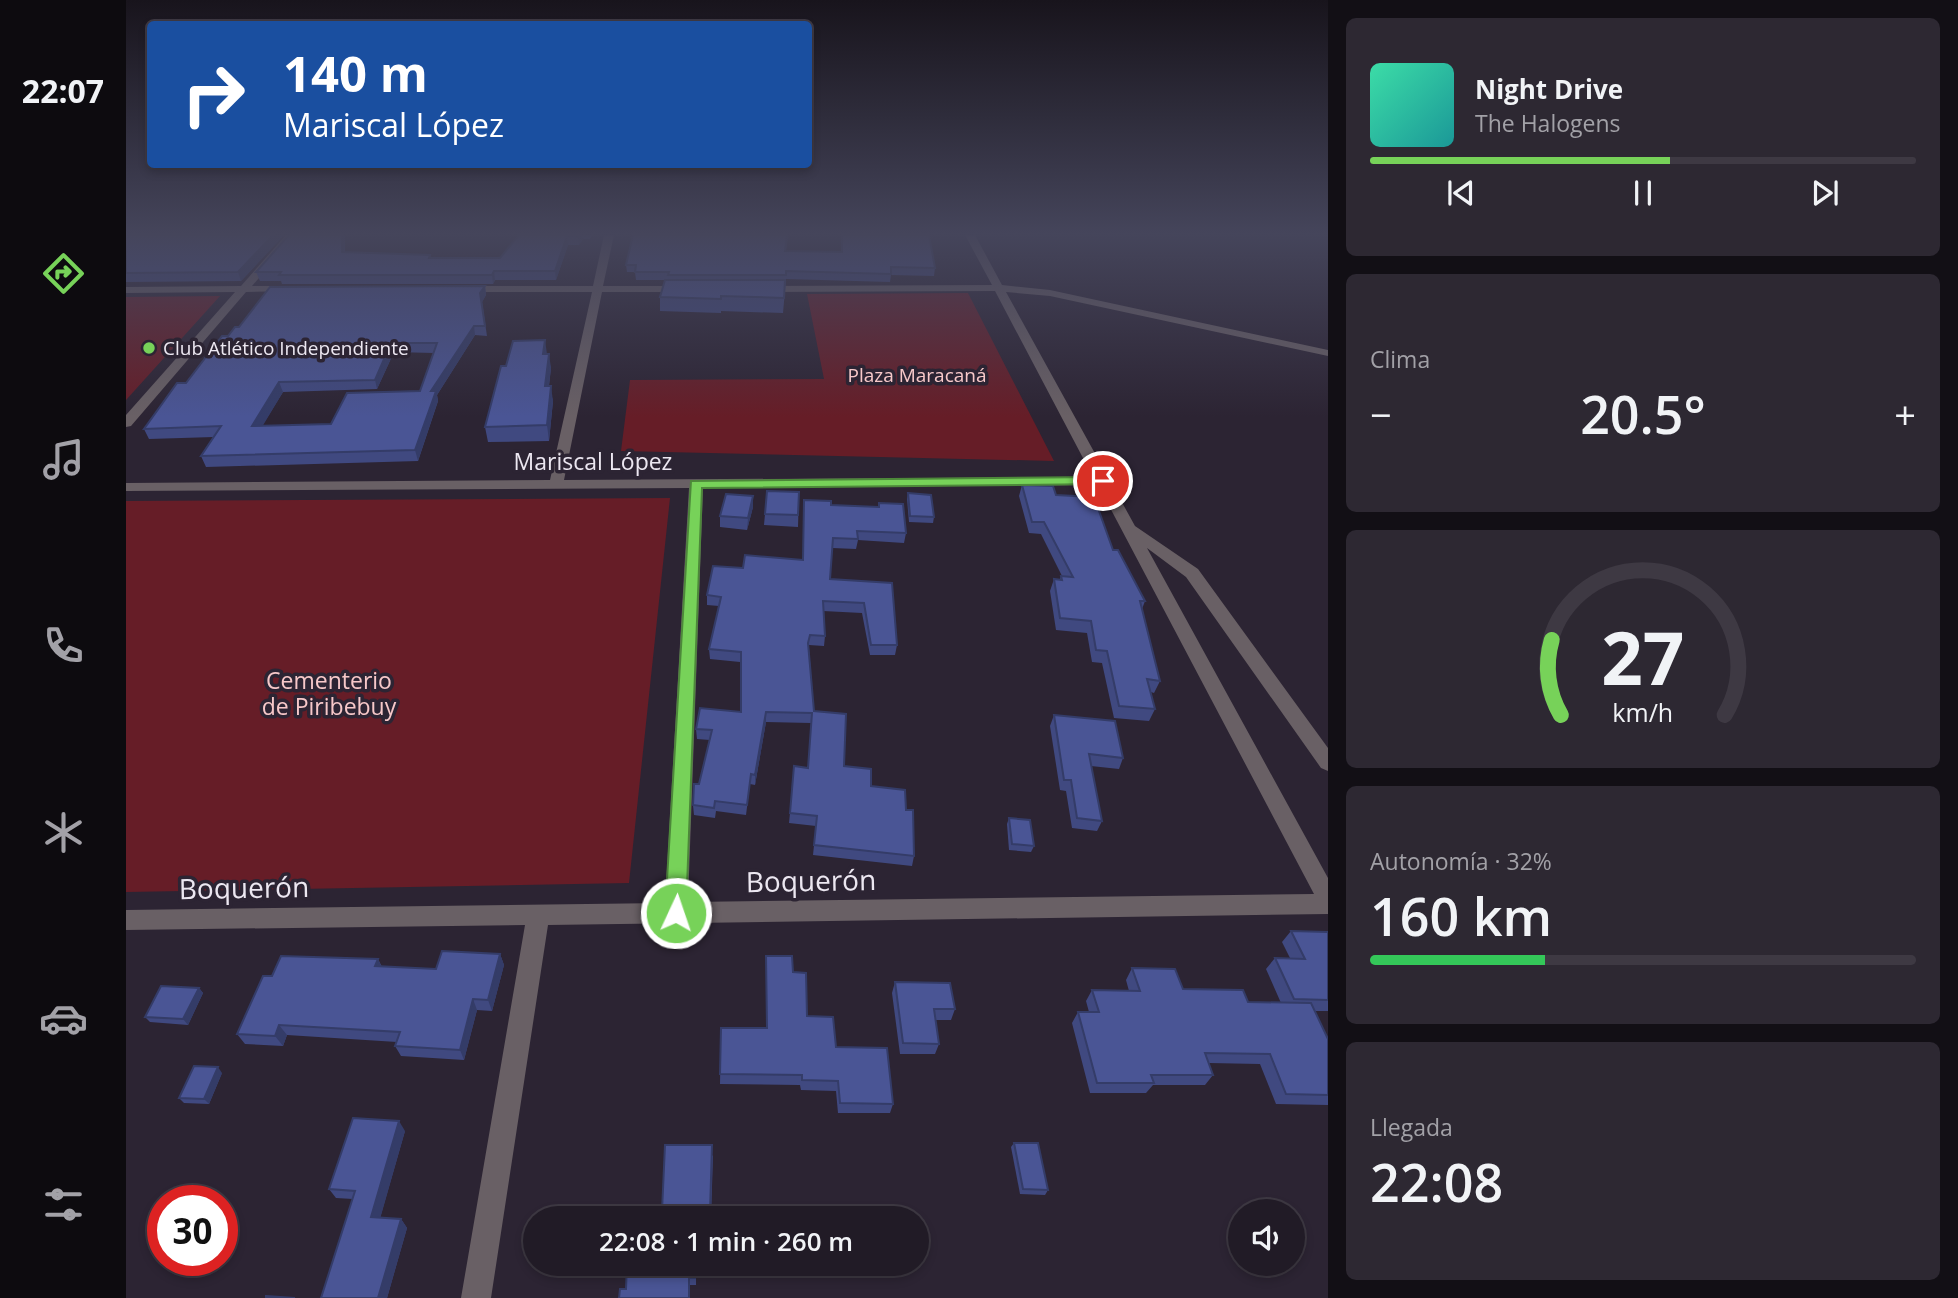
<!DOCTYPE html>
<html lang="es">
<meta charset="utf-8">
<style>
:root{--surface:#211b26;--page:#2d2832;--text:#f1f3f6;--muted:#a2a1a7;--line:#3e3943;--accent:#77d259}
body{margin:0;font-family:"Open Sans",sans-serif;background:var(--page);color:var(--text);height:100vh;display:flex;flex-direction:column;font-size:26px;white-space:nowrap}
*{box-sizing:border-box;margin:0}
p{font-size:23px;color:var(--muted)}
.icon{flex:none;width:38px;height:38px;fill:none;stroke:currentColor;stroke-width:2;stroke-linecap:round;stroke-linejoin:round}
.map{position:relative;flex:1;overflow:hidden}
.side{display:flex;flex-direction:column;gap:18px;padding:18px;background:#120f15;width:630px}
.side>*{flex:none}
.top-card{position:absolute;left:21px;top:21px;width:665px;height:147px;border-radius:7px;box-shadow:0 4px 10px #0003,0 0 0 2px var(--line);background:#1a4fa0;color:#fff;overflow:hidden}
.fabs{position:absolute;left:1102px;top:1199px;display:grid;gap:14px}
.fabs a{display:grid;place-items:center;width:77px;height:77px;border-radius:50%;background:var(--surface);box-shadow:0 4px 10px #0003,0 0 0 2px var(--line);font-size:35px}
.speed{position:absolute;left:21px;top:1185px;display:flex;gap:14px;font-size:35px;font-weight:700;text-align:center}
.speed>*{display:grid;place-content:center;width:91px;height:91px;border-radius:50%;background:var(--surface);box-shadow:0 4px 10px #0003,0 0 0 2px var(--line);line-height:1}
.speed .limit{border:10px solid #d22;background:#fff;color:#111}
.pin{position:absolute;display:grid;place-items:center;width:60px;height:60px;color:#fff;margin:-30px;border:4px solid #fff;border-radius:50%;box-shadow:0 2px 7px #0007}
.me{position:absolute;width:77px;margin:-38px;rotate:3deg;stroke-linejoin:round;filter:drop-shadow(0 0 5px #0008)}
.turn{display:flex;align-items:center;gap:24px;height:147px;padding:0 21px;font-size:32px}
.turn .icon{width:91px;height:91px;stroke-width:2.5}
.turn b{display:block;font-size:49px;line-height:60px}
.big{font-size:52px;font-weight:600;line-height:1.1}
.side .tile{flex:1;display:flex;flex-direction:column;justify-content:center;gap:10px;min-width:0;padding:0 24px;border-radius:10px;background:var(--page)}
.side .dial{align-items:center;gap:0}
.dial svg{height:182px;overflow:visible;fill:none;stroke:var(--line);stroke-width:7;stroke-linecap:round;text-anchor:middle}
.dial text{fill:var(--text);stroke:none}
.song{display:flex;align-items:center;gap:21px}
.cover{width:84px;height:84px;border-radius:10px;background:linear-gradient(135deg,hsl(160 70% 55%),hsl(180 70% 35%))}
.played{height:7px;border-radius:4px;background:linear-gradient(90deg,var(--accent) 55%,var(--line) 55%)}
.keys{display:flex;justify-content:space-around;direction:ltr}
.heat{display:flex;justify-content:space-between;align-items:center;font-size:38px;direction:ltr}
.charge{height:10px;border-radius:5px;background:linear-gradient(90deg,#34c759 32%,var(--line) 0)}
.trip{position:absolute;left:397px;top:1206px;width:406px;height:70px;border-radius:35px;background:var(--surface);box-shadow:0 4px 10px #0003,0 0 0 2px var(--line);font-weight:600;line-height:70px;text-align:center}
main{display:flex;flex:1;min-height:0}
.dock{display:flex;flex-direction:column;width:126px;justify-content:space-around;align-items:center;background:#0d0b0f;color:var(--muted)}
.dock .icon{width:49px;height:49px}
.dock .on{color:var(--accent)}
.dock b{font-size:32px;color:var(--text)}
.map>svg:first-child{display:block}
.green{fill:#661d27}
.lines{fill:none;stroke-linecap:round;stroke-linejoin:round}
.street{fill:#696065;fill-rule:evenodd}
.wall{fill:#404980;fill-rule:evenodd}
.shaded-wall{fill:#343c68}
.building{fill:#4a5595;stroke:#343c68;stroke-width:2;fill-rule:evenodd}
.route{fill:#77d259;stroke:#4d883a;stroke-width:2}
.poi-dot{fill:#77d259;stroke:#2c2433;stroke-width:2.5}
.labels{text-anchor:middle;stroke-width:7;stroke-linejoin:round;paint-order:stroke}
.far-poi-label{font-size:19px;fill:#ece7f1;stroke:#2c2433;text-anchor:start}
.far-park-label{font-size:19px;fill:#f7c8c9;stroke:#2c2433}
.street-label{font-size:23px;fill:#ece7f1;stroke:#2c2433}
.park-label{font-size:23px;fill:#f7c8c9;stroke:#2c2433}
.near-street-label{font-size:28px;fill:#ece7f1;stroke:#2c2433}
</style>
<main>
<nav class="dock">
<b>22:07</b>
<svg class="icon on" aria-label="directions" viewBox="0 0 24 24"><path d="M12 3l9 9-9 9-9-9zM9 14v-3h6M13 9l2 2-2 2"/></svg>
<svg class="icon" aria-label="music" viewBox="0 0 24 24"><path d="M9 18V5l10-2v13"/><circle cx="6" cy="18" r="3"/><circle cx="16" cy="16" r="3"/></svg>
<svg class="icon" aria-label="phone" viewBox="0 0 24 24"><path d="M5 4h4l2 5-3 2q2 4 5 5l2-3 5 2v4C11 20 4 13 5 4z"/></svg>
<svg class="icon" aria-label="climate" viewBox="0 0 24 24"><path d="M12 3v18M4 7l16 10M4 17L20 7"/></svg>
<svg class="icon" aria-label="car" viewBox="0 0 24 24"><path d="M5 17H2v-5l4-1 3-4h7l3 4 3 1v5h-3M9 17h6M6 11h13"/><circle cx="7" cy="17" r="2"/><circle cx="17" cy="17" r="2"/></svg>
<svg class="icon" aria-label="filters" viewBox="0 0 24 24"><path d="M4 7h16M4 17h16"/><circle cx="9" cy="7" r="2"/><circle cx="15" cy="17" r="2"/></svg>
</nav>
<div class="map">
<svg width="1202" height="1298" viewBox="0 0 1202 1298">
<rect width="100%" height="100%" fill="#2c2433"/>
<g class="green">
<path d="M 842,293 L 928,461 L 495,451 L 504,380 L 698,379 L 681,294 Z"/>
<path d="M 94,296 L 0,400 L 0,297 Z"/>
<path d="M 544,498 L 503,883 L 0,892 L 0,501 Z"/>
</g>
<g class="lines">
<g class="street">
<path d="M 160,235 L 170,235 L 126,286 L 164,286 L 169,289 L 168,291 L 120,292 L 5,426 L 0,427 L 0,415 L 109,292 L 0,293 L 0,287 L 115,286 Z"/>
<path d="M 478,235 L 488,235 L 477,286 L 560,286 L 565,289 L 560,292 L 476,292 L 438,480 L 967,477 L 869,291 L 637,292 L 632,289 L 637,286 L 866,285 L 839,235 L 849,235 L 876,285 L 924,290 L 1202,350 L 1202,356 L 924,296 L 880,292 L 1009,526 L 1072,569 L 1202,748 L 1202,771 L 1195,768 L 1060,577 L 1021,548 L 1202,878 L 1202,914 L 422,925 L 365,1298 L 335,1298 L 399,925 L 0,930 L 0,910 L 539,903 L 563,488 L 0,491 L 0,483 L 424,480 L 466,292 L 336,292 L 331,289 L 336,286 L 467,286 ZM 972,485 L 1188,894 L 562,902 L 577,488 Z"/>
</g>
</g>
<g class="wall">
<path d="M 0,235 L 158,235 L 115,281 L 0,282 Z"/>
<path d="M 219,235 L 219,253 L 304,255 L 305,258 L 374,258 L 393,235 L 466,235 L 464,239 L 457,239 L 453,245 L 442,245 L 430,280 L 369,280 L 367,284 L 156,284 L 155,281 L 134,281 L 130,272 Z"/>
<path d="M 662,235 L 660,251 L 809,268 L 808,276 L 765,275 L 764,282 L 660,279 L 657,313 L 595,311 L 595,313 L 534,311 L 534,297 L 542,280 L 510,280 L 509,272 L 501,272 L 500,265 Z"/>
<path d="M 359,286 L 360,295 L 356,302 L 361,336 L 349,335 L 311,395 L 312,401 L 292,461 L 80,467 L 75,456 L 88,437 L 23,439 L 18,429 L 102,336 ZM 268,352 L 308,353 L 294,391 L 205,424 L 136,426 L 157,392 L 251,389 Z"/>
<path d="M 421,354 L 425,368 L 423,386 L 427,401 L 423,441 L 362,442 L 359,427 L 380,366 Z"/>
<path d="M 896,485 L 930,495 L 987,550 L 1019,601 L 1016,609 L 1034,681 L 1028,693 L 1025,692 L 1029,709 L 1023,721 L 988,718 L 976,663 L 966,662 L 961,633 L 930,630 L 924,591 L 928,579 L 934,579 L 935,576 L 936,576 L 915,534 L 903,533 L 893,496 Z"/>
<path d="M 673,492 L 672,527 L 638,525 L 639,514 Z"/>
<path d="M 782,493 L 808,517 L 807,523 L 783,522 L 781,499 Z"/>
<path d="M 705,505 L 780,533 L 778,543 L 732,540 L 730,549 L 706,548 L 704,579 L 766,583 L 771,645 L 769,655 L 744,655 L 736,613 L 697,611 L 699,636 L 698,646 L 683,645 L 683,648 L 688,711 L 718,766 L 745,786 L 780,810 L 788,856 L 786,866 L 687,855 L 690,826 L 663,823 L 664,813 L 682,768 L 685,723 L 640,722 L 629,785 L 624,784 L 620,815 L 590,811 L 589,818 L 568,815 L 567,805 L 584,740 L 571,739 L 570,729 L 615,712 L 614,662 L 584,659 L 583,649 L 593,606 L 581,605 L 581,595 L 617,568 L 676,560 Z"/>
<path d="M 627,507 L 621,530 L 594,527 L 594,516 Z"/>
<path d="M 928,715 L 997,758 L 993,769 L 965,766 L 976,821 L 971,831 L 946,828 L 940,791 L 934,790 L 924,726 Z"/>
<path d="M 883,818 L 908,846 L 905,852 L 883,850 L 881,824 Z"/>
<path d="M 1165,931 L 1202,932 L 1202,1011 L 1188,1011 L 1202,1039 L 1202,1105 L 1150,1104 L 1134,1064 L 1083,1063 L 1087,1075 L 1079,1085 L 1027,1085 L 1020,1093 L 964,1093 L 946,1023 L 952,1012 L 963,1012 L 960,1001 L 966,990 L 1003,991 L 1000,980 L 1006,968 L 1057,989 L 1122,1002 L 1155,1003 L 1140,969 L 1149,958 L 1164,958 L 1156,942 Z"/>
<path d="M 374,954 L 378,965 L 366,1011 L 351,1010 L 338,1060 L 275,1056 L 269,1046 L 271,1042 L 161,1035 L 157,1046 L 119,1044 L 111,1034 L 146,976 L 252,959 L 256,967 L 310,969 Z"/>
<path d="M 640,956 L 667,972 L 681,1016 L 710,1047 L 767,1104 L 764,1113 L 712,1113 L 710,1091 L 675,1090 L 674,1085 L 594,1084 L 595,1028 L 640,1028 Z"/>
<path d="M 769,982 L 829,1009 L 825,1020 L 809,1020 L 813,1044 L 809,1054 L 774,1054 L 766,993 Z"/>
<path d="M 73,988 L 77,993 L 62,1025 L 24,1022 L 19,1017 Z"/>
<path d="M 96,1073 L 83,1104 L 58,1103 L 53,1098 Z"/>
<path d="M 279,1131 L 254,1218 L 275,1219 L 281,1228 L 261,1298 L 195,1298 L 227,1199 L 210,1198 L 203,1189 Z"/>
<path d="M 888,1143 L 922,1190 L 919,1195 L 894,1194 L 885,1147 Z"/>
<path d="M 587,1155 L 585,1218 L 505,1218 L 536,1211 Z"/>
<path d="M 570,1264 L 570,1285 L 564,1285 L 564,1298 L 493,1298 L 500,1289 Z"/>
</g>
<g class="shaded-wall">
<path d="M 147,235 L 158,235 L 115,281 L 112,272 Z"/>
<path d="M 216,235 L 219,235 L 218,261 L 216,252 Z"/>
<path d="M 453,235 L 456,235 L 457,239 L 453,245 L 452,237 Z"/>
<path d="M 441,236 L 442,245 L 430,280 L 429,271 Z"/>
<path d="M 368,271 L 369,280 L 367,284 L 366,275 Z"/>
<path d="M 359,286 L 360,295 L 356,302 L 361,336 L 354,293 Z"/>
<path d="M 348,326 L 349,335 L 311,395 L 312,401 L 292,461 L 289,450 L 305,391 Z"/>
<path d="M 419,340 L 421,354 L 417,354 Z"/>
<path d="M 265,343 L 268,352 L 251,389 L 249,380 Z"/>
<path d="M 423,354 L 425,368 L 421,401 L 419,386 Z"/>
<path d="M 153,382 L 157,392 L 130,437 L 126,426 Z"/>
<path d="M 425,386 L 427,401 L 423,441 L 421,425 Z"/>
<path d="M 627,496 L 627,507 L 621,530 L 622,518 Z"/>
<path d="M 640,712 L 640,722 L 629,785 L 629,775 Z"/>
<path d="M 374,954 L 378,965 L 366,1011 L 362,1000 Z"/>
<path d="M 252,959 L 257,970 L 249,966 Z"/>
<path d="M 73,988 L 77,993 L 62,1025 L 57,1019 Z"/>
<path d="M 347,999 L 351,1010 L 338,1060 L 334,1050 Z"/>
<path d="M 153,1025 L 161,1035 L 157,1046 L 149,1036 Z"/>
<path d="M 92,1067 L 96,1073 L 83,1104 L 78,1099 Z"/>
<path d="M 273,1121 L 279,1131 L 252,1226 L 245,1217 Z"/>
<path d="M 275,1219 L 281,1228 L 261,1298 L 252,1298 Z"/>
</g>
<g class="building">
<path d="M 0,235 L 147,235 L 112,272 L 0,273 Z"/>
<path d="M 163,235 L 216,235 L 216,252 L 304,255 L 303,258 L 374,258 L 393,235 L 453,235 L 452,237 L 441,236 L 429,271 L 368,271 L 366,275 L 153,275 L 155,272 L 130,272 Z"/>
<path d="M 507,235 L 661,235 L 659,251 L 716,252 L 716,235 L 803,235 L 809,268 L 765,267 L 765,274 L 660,271 L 660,275 L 542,275 L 543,272 L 509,272 L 510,265 L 500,265 Z"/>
<path d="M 539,280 L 659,280 L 658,298 L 595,296 L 595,299 L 534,297 Z"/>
<path d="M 359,286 L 354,293 L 359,326 L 348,326 L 305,391 L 310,391 L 289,450 L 75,456 L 95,426 L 18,429 L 51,383 L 60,383 L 96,336 L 102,336 L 109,327 L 113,327 L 144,287 ZM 265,343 L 311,343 L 294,391 L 221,393 L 205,424 L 126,426 L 153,382 L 249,380 Z"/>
<path d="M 419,340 L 417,354 L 423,354 L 419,386 L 425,386 L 421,425 L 359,427 L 375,366 L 380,366 L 387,341 Z"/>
<path d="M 896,485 L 927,486 L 930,495 L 968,497 L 987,550 L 992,550 L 1019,601 L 1014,601 L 1034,681 L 1021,679 L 1029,709 L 993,706 L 981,651 L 970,650 L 965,621 L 934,618 L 928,579 L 936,580 L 935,576 L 947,577 L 918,522 L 906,522 Z"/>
<path d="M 641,491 L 673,492 L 672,515 L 639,514 Z"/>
<path d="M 782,493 L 805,495 L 808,517 L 784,516 Z"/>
<path d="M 600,494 L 627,496 L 622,518 L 594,516 Z"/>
<path d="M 678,500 L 705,501 L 705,505 L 753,507 L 753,503 L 777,504 L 780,533 L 731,531 L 732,539 L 707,538 L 704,579 L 766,583 L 771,645 L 745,645 L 738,603 L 697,601 L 699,636 L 684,635 L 682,643 L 688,711 L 720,714 L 718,766 L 745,769 L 745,786 L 779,790 L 780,810 L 787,810 L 788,856 L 688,845 L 691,816 L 664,813 L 668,766 L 682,768 L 686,713 L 640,712 L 629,775 L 625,774 L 621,805 L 589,801 L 588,808 L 567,805 L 568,784 L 573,784 L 586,730 L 570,729 L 574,708 L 615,712 L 615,652 L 583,649 L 595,597 L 581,595 L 587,566 L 617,568 L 619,555 L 677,560 Z"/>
<path d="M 928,715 L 989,721 L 997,758 L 963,754 L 976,821 L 951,818 L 945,780 L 938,780 Z"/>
<path d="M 883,818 L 904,820 L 908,846 L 886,844 Z"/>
<path d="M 1165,931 L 1202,932 L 1202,1000 L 1168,999 L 1149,958 L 1179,959 Z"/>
<path d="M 316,951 L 374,954 L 362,1000 L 347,999 L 334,1050 L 269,1046 L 274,1032 L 153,1025 L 149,1036 L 111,1034 L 137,976 L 146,976 L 155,956 L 252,959 L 249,966 L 310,969 Z"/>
<path d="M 640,956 L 666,956 L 667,972 L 680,973 L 681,1016 L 707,1017 L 710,1047 L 761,1048 L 767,1104 L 714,1103 L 712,1081 L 676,1080 L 676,1075 L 594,1074 L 595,1028 L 641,1028 Z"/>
<path d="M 1006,968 L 1049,969 L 1057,989 L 1117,990 L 1122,1002 L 1185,1003 L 1202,1039 L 1202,1095 L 1160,1094 L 1144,1054 L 1079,1053 L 1087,1075 L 1025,1075 L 1028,1083 L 971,1083 L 952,1012 L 973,1012 L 966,990 L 1014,991 Z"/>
<path d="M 769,982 L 824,983 L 829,1009 L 808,1009 L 813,1044 L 777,1043 Z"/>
<path d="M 35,986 L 73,988 L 57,1019 L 19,1017 Z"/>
<path d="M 68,1066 L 92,1067 L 78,1099 L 53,1098 Z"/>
<path d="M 227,1118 L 273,1121 L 245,1217 L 275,1219 L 252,1298 L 195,1298 L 229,1191 L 203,1189 Z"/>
<path d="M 888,1143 L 912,1143 L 922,1190 L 897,1189 Z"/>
<path d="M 539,1145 L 586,1145 L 584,1212 L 571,1212 L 571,1218 L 505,1218 L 505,1211 L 536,1211 Z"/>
<path d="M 501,1264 L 569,1264 L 569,1278 L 563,1278 L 563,1298 L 493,1298 L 494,1289 L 500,1289 Z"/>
<path d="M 140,1296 L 169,1298 L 140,1298 Z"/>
</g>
<linearGradient id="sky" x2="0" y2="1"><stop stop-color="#18141c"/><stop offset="0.56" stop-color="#45455b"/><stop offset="1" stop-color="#45455b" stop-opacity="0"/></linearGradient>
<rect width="1202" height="417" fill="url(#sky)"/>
<path class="route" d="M 977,477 L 981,479 L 981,484 L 576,488 L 560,913 L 557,919 L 550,922 L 542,919 L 539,913 L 565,481 Z"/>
<circle class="poi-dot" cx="23" cy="348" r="7"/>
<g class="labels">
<g class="far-poi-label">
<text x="37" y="355">Club Atlético Independiente</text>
</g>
<g class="far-park-label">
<text x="791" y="382">Plaza Maracaná</text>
</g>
<g class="street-label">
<text x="467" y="470">Mariscal López</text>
</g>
<g class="park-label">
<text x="203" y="689">Cementerio<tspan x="203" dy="26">de Piribebuy</tspan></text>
</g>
<g class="near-street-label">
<text transform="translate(685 881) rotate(-1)" y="10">Boquerón</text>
<text transform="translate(118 888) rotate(-1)" y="10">Boquerón</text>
</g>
</g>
</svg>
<div class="fabs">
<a><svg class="icon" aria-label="sound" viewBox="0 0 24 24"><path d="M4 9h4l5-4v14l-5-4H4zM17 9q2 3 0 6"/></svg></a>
</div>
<div class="speed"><div class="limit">30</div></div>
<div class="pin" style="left:977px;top:481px;background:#d93025"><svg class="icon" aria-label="arrive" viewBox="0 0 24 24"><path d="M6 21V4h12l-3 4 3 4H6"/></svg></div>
<svg class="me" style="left:550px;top:913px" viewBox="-20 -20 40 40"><circle r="17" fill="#77d259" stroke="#fff" stroke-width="3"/><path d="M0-11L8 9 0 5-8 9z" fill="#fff"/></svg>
<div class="trip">22:08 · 1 min · 260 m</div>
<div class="top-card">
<div class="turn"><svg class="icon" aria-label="right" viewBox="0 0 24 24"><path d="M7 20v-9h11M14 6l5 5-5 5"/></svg><div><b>140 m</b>Mariscal López</div></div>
</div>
</div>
<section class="side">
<div class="tile">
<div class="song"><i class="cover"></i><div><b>Night Drive</b><p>The Halogens</p></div></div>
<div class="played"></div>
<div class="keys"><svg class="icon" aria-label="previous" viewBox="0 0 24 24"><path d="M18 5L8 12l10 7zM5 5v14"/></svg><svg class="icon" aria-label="pause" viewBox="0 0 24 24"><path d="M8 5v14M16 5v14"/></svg><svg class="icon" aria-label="next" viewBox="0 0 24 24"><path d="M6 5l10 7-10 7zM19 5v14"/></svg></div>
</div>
<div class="tile"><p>Clima</p>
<div class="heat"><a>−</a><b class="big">20.5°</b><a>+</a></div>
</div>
<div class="tile dial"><svg viewBox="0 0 100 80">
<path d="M14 69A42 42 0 1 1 86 69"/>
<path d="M14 69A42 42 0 0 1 10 36" stroke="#77d259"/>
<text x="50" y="56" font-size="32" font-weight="700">27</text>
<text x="50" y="72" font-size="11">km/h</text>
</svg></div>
<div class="tile"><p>Autonomía · 32%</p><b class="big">160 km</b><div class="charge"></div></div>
<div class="tile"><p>Llegada</p><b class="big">22:08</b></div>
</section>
</main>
